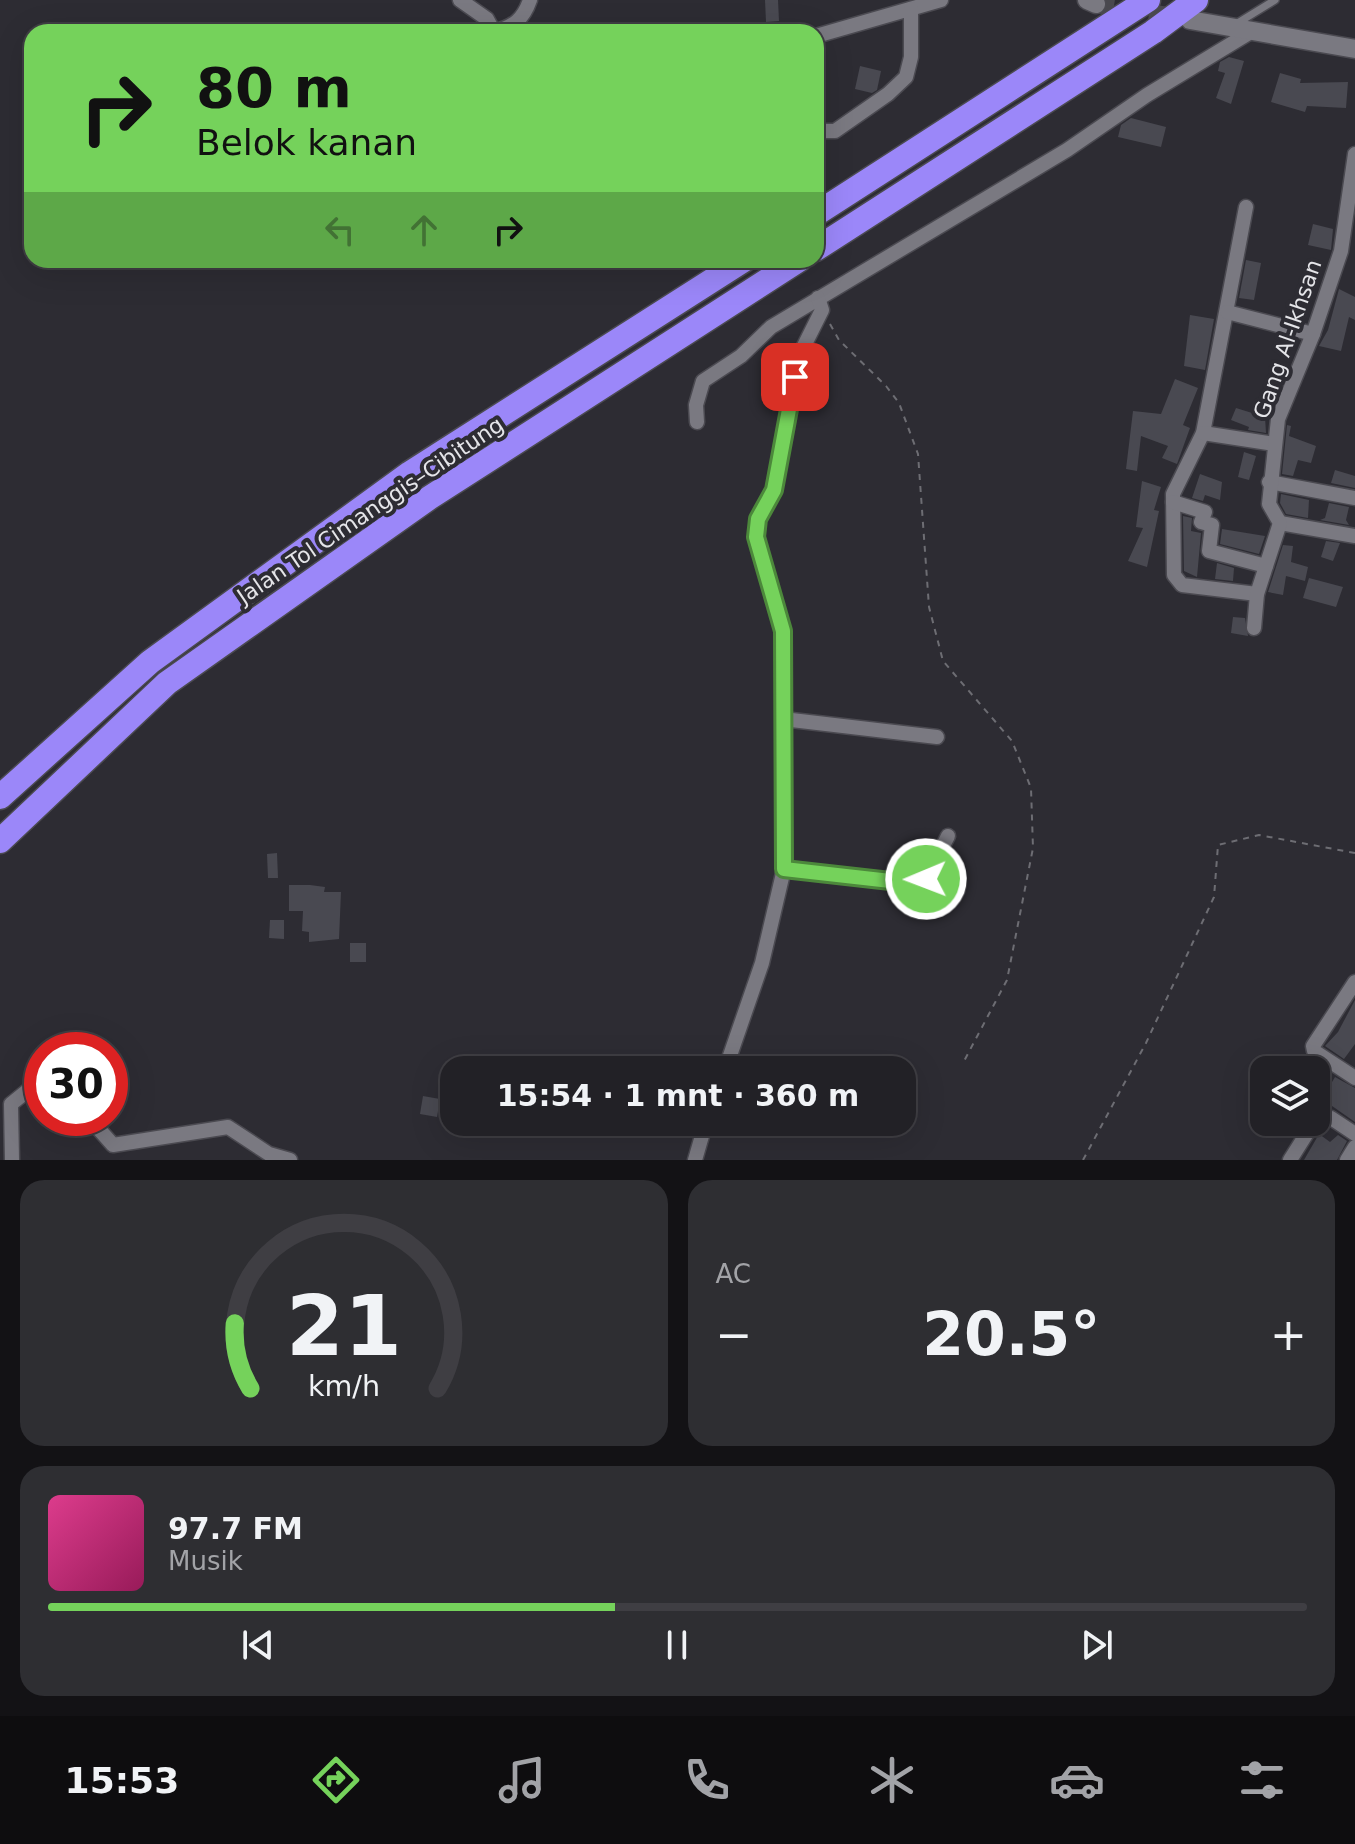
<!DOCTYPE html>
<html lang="id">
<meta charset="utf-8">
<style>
:root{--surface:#222126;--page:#2e2e32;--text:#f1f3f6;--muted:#a2a3a7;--line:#3f3e43;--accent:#75d25b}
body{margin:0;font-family:"DejaVu Sans",sans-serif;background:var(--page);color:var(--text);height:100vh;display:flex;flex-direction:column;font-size:30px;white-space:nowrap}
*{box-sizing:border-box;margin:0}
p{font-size:26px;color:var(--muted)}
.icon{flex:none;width:44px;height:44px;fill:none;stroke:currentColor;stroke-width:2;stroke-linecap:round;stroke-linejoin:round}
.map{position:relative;height:1160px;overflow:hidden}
.sheet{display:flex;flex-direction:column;gap:20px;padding:20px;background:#131215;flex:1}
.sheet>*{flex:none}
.guide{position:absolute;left:24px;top:24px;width:800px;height:244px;border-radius:24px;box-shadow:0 8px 32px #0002,0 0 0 2px var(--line);background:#75d25b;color:#111;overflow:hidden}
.buttons{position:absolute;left:1250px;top:1056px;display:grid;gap:16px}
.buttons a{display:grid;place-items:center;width:80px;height:80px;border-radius:16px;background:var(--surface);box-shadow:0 8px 32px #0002,0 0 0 2px var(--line);font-size:40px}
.speed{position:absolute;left:24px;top:1032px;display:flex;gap:16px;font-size:40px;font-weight:700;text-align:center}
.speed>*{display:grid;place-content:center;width:104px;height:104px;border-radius:50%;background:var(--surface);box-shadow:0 8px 32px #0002,0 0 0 2px var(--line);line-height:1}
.speed .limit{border:12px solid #d22;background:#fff;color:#111}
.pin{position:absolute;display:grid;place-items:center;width:68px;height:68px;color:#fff;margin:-34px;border-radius:16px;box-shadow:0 4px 12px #0006}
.me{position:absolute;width:88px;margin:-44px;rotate:269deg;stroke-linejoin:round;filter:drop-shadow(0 0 6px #0008)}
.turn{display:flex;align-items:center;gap:28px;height:168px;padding:0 40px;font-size:36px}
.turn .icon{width:104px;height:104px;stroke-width:2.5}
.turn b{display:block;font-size:56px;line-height:68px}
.lanes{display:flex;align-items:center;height:76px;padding:0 40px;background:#0003;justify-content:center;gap:40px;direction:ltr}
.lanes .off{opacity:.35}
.big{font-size:60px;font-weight:600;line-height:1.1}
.sheet .card{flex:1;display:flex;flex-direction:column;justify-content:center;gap:12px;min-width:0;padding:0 28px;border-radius:24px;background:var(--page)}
.sheet .dial{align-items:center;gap:0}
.dial svg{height:208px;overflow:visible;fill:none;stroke:var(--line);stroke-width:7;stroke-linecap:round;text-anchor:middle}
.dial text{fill:var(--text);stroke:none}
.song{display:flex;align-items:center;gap:24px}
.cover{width:96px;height:96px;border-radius:12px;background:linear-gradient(135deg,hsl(330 70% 55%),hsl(330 70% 35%))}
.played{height:8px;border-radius:4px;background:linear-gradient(90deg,var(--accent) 45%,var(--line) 45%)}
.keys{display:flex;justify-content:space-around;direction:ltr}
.heat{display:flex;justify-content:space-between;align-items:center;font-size:44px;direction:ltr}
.sheet .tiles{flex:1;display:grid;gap:20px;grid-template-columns:1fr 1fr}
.card:last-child{grid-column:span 2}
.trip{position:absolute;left:440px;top:1056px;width:476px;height:80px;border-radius:24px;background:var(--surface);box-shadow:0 8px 32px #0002,0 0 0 2px var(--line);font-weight:600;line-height:80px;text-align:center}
.tabs{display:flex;height:128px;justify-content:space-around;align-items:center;background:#0e0d0f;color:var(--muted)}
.tabs .icon{width:56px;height:56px}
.tabs .active{color:var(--accent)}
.tabs b{font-size:36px;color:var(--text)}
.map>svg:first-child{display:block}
.building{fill:#494951}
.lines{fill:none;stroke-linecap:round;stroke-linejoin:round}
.tertiary-tunnel{stroke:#49484e;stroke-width:18;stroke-dasharray:18 9;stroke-linecap:butt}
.service-casing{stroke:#4b4a51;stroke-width:10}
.minor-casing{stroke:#4b4a51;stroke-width:17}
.tertiary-casing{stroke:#4b4a51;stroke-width:21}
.motorway-casing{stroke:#4b4a51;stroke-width:27}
.path{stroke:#6d6d73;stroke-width:2;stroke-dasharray:6 6;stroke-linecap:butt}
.service{stroke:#7a7981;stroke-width:7}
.minor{stroke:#7a7981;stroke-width:14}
.tertiary{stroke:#7a7981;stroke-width:18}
.motorway{stroke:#9b87f9;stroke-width:24}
.route-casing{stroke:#4c883b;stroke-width:20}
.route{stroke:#75d25b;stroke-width:14}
.labels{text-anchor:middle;stroke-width:8;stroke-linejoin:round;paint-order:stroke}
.street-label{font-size:22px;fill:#e5e5e9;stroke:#2d2c33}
</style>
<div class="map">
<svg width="1355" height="1160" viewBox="0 0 1355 1160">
<rect width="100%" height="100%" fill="#2d2c33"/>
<g class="building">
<path d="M 765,0 L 778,0 L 779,21 L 766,22 Z"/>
<path d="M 1229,57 L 1244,61 L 1231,104 L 1216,98 L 1225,73 L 1218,71 L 1220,62 Z"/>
<path d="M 860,66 L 881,71 L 877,90 L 872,93 L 855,89 Z"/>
<path d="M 1280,73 L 1301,79 L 1300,83 L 1348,82 L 1346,108 L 1307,106 L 1305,112 L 1271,102 Z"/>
<path d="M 1131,118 L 1166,127 L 1161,147 L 1118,137 L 1121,125 Z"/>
<path d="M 1313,224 L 1333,229 L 1331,250 L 1308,245 Z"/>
<path d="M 1246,260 L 1261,263 L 1254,300 L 1239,298 Z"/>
<path d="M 1339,289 L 1355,297 L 1355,320 L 1349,317 L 1341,351 L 1319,346 L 1328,330 Z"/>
<path d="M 1190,315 L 1214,319 L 1205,370 L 1184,366 Z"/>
<path d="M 1175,379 L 1198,388 L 1183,425 L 1190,428 L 1177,464 L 1162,458 L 1168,446 L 1141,436 L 1137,471 L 1126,469 L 1133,411 L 1161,414 Z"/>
<path d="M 1236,408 L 1265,417 L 1266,433 L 1248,430 L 1249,427 L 1231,420 Z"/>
<path d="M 1287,425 L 1291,426 L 1289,436 L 1316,446 L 1311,463 L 1298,460 L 1293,476 L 1282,474 Z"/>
<path d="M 1244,452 L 1256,456 L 1249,480 L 1238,477 Z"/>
<path d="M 1335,470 L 1355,476 L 1355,488 L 1331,483 Z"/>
<path d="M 1200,474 L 1222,482 L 1220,500 L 1205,495 L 1203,501 L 1192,498 Z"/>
<path d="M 1142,481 L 1161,487 L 1154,510 L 1159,511 L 1147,567 L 1128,561 L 1143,528 L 1136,527 Z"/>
<path d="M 1281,494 L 1309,500 L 1308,518 L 1286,514 L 1280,503 Z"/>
<path d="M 1329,503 L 1349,507 L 1346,520 L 1349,525 L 1320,520 L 1325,518 Z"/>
<path d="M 1183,516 L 1192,518 L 1191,531 L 1201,533 L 1197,577 L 1184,571 Z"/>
<path d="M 1222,529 L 1265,536 L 1259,554 L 1220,544 Z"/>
<path d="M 1326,541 L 1340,543 L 1333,561 L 1321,557 Z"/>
<path d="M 1283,545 L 1293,546 L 1291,562 L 1308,567 L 1305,581 L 1286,576 L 1283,595 L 1268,592 Z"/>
<path d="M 1217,563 L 1234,568 L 1233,581 L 1215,579 Z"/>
<path d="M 1309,578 L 1343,587 L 1336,607 L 1303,598 Z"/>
<path d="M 1233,617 L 1245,618 L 1248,636 L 1231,633 Z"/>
<path d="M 277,853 L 278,878 L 268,878 L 267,854 Z"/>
<path d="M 289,885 L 310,885 L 325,887 L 324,892 L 341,892 L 339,939 L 309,942 L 309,932 L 302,931 L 303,911 L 289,911 Z"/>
<path d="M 270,920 L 284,920 L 284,939 L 269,938 Z"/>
<rect x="350" y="943" width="16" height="19"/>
<path d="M 1355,1000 L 1355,1044 L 1344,1059 L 1325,1046 L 1338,1032 Z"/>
<path d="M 1335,1077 L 1355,1088 L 1355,1122 L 1322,1099 Z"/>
<path d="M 423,1096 L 440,1099 L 437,1117 L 420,1114 Z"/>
<path d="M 1319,1134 L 1330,1142 L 1338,1135 L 1347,1141 L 1337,1160 L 1304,1160 Z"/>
</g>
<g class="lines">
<path class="tertiary-tunnel" d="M 1096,4 L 1179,18"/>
<defs>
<path id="service" d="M 1236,24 L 1275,0"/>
<g id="minor">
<path d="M 460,0 L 487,19 L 494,32"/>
<path d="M 494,32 C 514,26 523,20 530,0"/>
<path d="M 816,36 L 941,0"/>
<path d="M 816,131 L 835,131 L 888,94 L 906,77 L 911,57 L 911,9"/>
<path d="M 1246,207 L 1203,433 L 1173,494 L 1174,575 L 1182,585 L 1257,594"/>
<path d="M 1227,312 L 1313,334"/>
<path d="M 697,422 L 696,405 L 703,381 L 741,356 L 771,327 L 1067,150 L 1147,95 L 1254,30"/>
<path d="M 1203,433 L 1274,444"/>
<path d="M 1269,482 L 1355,498"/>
<path d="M 1173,502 L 1205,512 L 1201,522 L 1212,525 L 1209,551 L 1266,566"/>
<path d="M 1280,523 L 1355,536"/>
<path d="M 1254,628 L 1257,594 L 1280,523 L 1269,504 L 1278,419 L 1313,334 L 1341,251 L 1355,154"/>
<path d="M 783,719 L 937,737"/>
<path d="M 784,869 L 917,884 L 926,879 L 948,836"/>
<path d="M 1355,982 L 1313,1046 L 1314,1051 L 1355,1078"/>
<path d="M 725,1070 L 762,963 L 784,869 L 783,631 L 756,537 L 758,519 L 774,490 L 800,354 L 822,310 L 818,298"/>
<path d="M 89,1118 L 113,1145 L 228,1127 L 269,1154 L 290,1160"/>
<path d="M 1316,1120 L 1331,1118 L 1355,1134"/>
<path d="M 12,1160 L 11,1104 L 27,1091 L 42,1088"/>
<path d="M 695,1160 L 706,1122"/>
<path d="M 1290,1160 L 1314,1122"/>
<path d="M 1347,1160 L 1355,1147"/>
</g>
<g id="tertiary">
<path d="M 1087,0 L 1096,4"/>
<path d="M 1190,20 L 1355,49"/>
</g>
<g id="motorway">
<path d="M 816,214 L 1148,0"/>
<path d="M 816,249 L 1153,32 L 1196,0"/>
<path d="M 0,797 L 150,662 L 410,473 L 744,260"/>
<path d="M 0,841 L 167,683 L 429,498 L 799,260"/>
</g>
</defs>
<use href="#service" class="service-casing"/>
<use href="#minor" class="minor-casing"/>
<use href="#tertiary" class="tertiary-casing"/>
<use href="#motorway" class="motorway-casing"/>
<g class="path">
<path d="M 830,324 L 839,340 L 886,386 L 899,403 L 918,454 L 929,607 L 943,661 L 1012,741 L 1031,788 L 1033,848 L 1007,980 L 963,1063"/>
<path d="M 1083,1160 L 1146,1043 L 1214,897 L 1218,845 L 1259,835 L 1355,853"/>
</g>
<use href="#service" class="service"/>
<use href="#minor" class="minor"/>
<use href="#tertiary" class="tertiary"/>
<use href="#motorway" class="motorway"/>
</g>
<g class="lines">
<defs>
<path id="route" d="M 795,377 L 774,490 L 758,519 L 756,537 L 783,631 L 784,869 L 917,884 L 926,879"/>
</defs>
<use href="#route" class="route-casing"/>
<use href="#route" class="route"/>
</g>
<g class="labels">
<g class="street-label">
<text transform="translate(1287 339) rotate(-71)" y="8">Gang Al-Ikhsan</text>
<text transform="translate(370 510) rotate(-34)" y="8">Jalan Tol Cimanggis–Cibitung</text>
</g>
</g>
</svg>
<div class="buttons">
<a><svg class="icon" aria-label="layers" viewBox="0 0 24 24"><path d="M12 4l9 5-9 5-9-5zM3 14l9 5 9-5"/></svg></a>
</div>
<div class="speed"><div class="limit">30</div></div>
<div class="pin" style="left:795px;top:377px;background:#d93025"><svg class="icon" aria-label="arrive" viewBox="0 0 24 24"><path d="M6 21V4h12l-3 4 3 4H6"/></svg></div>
<svg class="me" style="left:926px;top:879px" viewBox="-20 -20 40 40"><circle r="17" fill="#75d25b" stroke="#fff" stroke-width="3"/><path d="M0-11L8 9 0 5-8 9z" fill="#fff"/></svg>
<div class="trip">15:54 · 1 mnt · 360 m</div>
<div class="guide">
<div class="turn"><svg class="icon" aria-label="right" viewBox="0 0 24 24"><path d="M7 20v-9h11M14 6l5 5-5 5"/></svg><div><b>80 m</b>Belok kanan</div></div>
<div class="lanes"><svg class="icon off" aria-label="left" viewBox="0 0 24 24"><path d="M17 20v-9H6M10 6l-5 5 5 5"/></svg><svg class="icon off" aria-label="ahead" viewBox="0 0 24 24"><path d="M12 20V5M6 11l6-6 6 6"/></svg><svg class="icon" aria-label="right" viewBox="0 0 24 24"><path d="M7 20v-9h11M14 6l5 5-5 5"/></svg></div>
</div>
</div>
<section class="sheet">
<div class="tiles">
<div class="card dial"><svg viewBox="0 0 100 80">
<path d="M14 69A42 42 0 1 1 86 69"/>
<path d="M14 69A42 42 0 0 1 8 44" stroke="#75d25b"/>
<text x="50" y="56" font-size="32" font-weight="700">21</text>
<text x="50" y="72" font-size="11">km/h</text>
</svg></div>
<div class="card"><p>AC</p>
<div class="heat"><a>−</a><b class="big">20.5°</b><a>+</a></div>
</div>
<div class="card">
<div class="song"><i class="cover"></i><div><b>97.7 FM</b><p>Musik</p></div></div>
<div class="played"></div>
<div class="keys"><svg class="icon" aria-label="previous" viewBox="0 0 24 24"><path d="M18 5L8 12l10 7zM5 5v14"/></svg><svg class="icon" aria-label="pause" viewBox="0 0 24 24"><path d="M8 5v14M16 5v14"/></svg><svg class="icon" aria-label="next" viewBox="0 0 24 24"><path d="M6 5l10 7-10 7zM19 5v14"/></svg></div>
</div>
</div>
</section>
<nav class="tabs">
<b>15:53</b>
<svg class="icon active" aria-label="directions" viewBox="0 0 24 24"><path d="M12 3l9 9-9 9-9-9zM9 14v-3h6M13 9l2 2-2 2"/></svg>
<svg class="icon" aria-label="music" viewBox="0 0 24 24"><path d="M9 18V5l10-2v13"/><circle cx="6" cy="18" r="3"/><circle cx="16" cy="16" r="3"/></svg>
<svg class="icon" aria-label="phone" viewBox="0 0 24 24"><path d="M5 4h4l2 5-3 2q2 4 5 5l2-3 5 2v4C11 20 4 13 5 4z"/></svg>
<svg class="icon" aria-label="climate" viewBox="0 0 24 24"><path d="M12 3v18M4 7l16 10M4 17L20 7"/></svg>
<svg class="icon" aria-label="car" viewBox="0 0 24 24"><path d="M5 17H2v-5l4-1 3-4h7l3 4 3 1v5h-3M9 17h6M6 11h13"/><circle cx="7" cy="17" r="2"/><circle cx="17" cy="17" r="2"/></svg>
<svg class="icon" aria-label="filters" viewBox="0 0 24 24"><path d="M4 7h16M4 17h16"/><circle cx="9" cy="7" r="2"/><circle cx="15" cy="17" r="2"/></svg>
</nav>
